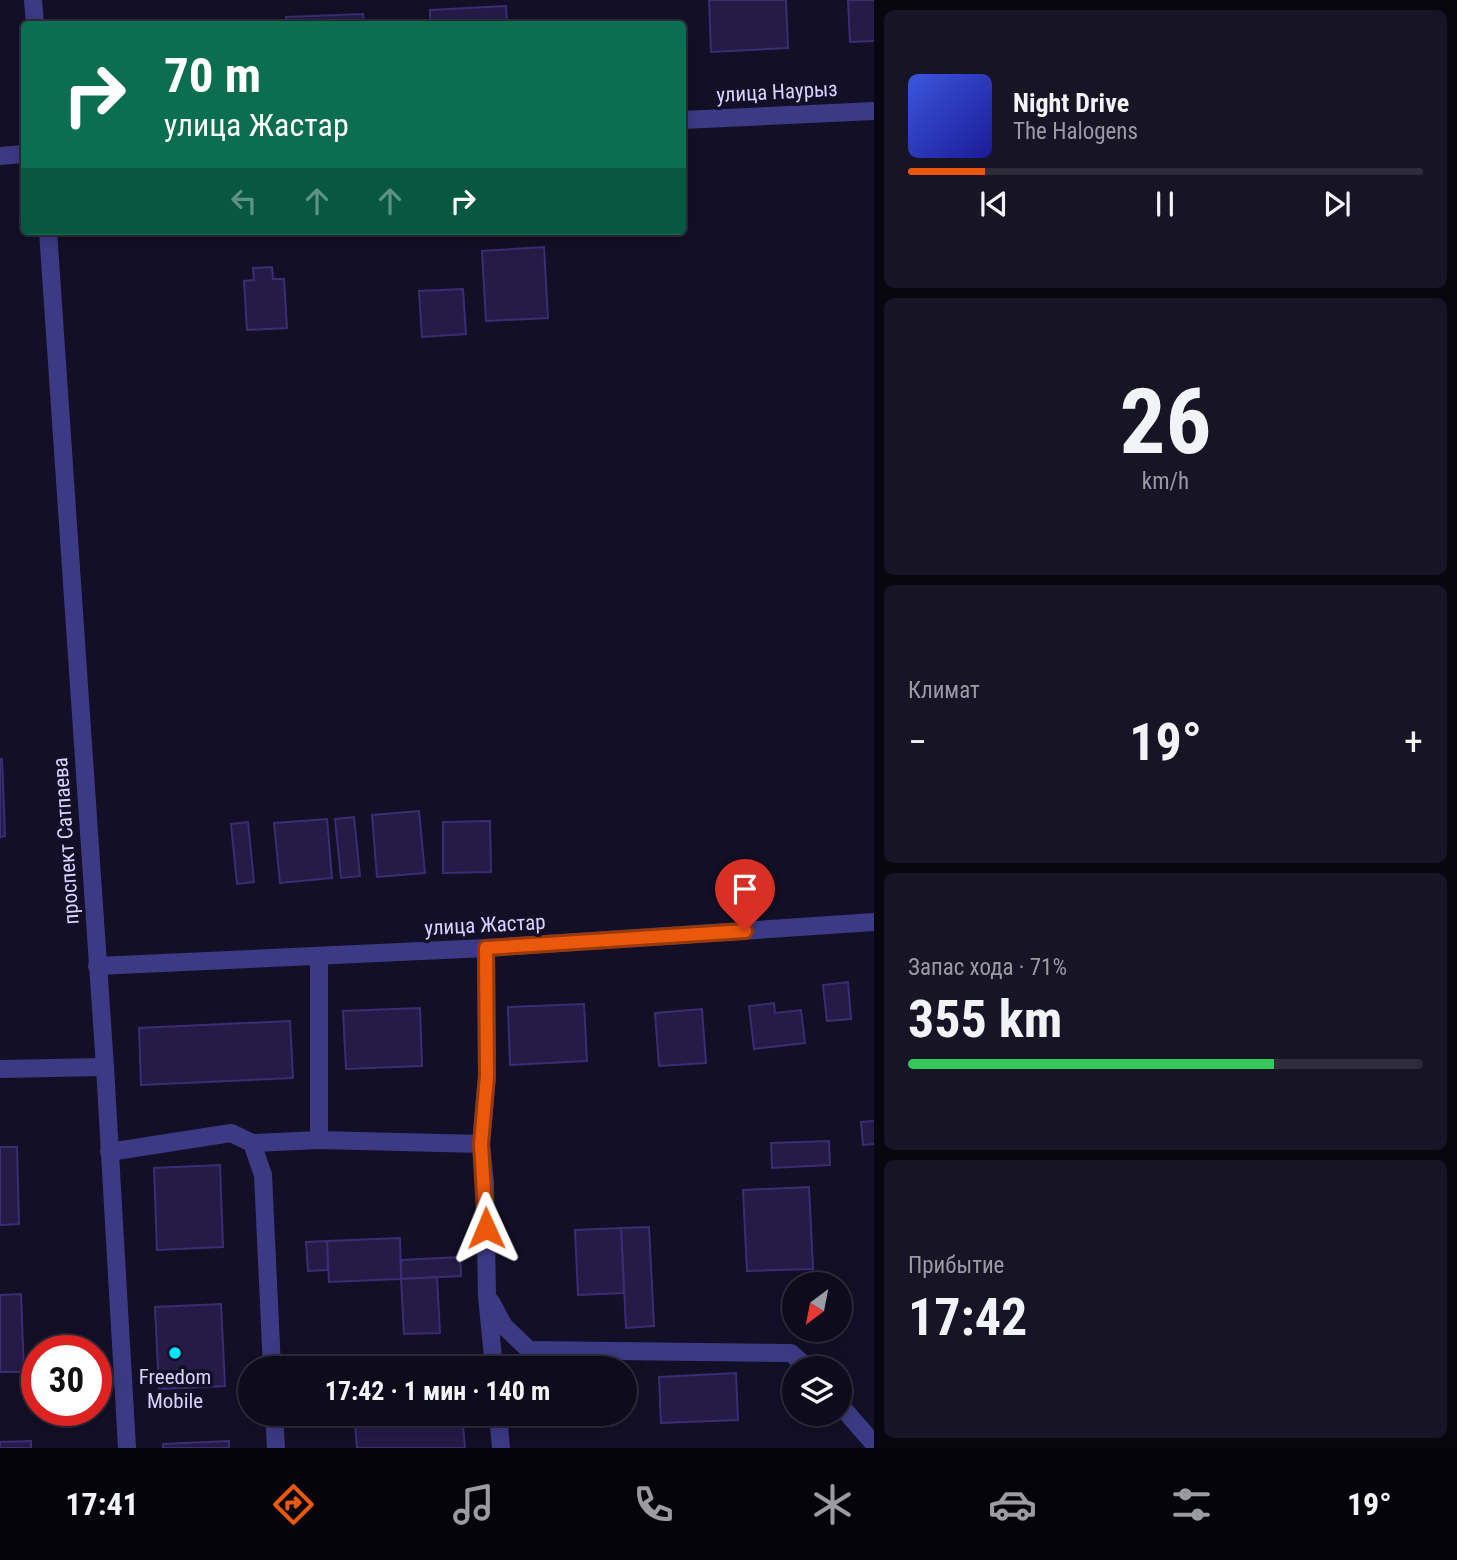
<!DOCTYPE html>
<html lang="ru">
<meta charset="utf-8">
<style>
:root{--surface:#0e0b1c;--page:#171425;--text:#f1f3f6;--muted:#9b9ba3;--line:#2e2b3b;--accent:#ea580c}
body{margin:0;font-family:"Roboto Condensed",sans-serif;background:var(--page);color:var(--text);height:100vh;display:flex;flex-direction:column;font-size:26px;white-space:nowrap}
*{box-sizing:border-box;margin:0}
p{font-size:23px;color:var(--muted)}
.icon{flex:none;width:38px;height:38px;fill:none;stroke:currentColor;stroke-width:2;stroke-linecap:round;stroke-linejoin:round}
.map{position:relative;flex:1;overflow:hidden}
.side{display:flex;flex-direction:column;gap:10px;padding:10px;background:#08060f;width:583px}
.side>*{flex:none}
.banner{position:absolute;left:21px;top:21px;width:665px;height:214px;border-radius:7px;box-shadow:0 4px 18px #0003,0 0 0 2px var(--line);background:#0b6e4f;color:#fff;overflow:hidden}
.needle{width:46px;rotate:212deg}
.tools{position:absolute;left:782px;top:1272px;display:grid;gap:14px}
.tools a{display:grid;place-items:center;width:70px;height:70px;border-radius:50%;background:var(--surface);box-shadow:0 4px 18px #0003,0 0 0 2px var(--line);font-size:35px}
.speed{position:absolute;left:21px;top:1335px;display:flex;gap:14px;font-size:35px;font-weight:700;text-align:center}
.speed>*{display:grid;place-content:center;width:91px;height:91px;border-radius:50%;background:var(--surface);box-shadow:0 4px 18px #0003,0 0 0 2px var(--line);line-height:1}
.speed .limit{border:10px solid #d22;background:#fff;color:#111}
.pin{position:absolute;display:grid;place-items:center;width:60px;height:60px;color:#fff;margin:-72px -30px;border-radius:50% 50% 50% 0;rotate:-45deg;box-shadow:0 0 7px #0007}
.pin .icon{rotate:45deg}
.me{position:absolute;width:77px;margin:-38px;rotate:359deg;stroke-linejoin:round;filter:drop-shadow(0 0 5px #0008)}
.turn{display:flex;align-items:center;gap:24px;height:147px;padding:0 28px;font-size:32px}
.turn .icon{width:91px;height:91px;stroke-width:2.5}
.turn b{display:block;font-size:49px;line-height:60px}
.lanes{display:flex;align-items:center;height:66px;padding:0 28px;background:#0003;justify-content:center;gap:35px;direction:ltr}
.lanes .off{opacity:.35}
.big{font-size:52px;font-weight:700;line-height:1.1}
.side .widget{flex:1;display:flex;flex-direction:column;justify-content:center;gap:10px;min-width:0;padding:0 24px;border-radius:10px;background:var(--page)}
.side .dial{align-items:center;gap:0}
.dial b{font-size:91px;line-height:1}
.song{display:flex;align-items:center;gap:21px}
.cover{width:84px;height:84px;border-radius:10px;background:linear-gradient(135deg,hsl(230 70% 55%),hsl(240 70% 35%))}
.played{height:7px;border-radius:4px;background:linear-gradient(90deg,var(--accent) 15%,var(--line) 15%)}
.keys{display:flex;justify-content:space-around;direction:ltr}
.heat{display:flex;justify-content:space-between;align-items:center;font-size:38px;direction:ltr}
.charge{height:10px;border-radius:5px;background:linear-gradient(90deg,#34c759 71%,var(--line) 0)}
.trip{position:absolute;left:238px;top:1356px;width:399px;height:70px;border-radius:35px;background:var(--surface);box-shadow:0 4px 18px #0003,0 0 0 2px var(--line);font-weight:700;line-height:70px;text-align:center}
.tabs{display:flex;height:112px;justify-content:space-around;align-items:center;background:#06040b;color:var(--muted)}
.tabs .icon{width:49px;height:49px}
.tabs .current{color:var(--accent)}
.tabs b{font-size:32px;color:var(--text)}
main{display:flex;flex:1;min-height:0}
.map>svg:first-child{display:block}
.building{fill:#241b47;stroke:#3b2d73;stroke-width:2}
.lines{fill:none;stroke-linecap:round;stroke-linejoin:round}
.minor{stroke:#3d3a85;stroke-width:18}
.route-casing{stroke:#983908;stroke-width:18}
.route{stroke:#ea580c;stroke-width:12}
.poi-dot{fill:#00e5ff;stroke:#130f26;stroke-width:2.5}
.labels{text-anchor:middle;stroke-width:7;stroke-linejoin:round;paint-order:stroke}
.street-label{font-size:21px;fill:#d9d4ff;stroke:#130f26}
.poi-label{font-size:21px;fill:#d9d4ff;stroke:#130f26}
</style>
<main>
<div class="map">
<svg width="875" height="1448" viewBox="0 0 875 1448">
<rect width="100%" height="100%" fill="#130f26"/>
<g class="building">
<path d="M 709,0 L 786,0 L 788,48 L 711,52 Z"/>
<path d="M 848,0 L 875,0 L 875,41 L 850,42 Z"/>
<path d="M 506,6 L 507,24 L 430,24 L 430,10 Z"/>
<path d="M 363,14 L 364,24 L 287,24 L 286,17 Z"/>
<path d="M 544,247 L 548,318 L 486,321 L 482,251 Z"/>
<path d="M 272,267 L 273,279 L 284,279 L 287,328 L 247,330 L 244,281 L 254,280 L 253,268 Z"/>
<path d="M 463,289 L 466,334 L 422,337 L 419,291 Z"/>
<path d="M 0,759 L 2,759 L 5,836 L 0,837 Z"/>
<path d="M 419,811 L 425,873 L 377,877 L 372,815 Z"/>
<path d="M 354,817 L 360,876 L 341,878 L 335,819 Z"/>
<path d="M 327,819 L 332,878 L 280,883 L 274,823 Z"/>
<path d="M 490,821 L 491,872 L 443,873 L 443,822 Z"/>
<path d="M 248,822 L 254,882 L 237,884 L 231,824 Z"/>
<path d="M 848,982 L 851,1019 L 827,1021 L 823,985 Z"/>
<path d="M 774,1003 L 775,1013 L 801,1010 L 805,1043 L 754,1049 L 749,1006 Z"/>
<path d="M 584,1004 L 587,1061 L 510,1065 L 508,1007 Z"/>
<path d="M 420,1008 L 422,1066 L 346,1069 L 343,1011 Z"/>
<path d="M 702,1009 L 706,1063 L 659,1066 L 655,1013 Z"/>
<path d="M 290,1021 L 293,1078 L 141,1085 L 139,1028 Z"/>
<path d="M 875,1121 L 875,1144 L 863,1145 L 861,1122 Z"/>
<path d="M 829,1141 L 830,1165 L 772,1168 L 771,1143 Z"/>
<path d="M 0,1147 L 17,1147 L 19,1224 L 0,1225 Z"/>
<path d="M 220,1165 L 223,1247 L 157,1250 L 154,1168 Z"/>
<path d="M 809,1187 L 813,1269 L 747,1271 L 743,1190 Z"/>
<path d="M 649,1227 L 654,1326 L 626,1328 L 621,1228 Z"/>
<path d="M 621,1228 L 624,1293 L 578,1295 L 575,1230 Z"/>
<path d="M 400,1238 L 401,1279 L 329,1282 L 327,1241 Z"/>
<path d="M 327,1241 L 328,1270 L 308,1271 L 306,1242 Z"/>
<path d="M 460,1257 L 461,1276 L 401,1279 L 401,1260 Z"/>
<path d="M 437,1277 L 440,1333 L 404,1334 L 401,1279 Z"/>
<path d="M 21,1294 L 24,1372 L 0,1372 L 0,1295 Z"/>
<path d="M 221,1304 L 225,1386 L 159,1389 L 155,1307 Z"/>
<path d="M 431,1360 L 431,1368 L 316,1368 L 316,1367 Z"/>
<path d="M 736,1373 L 738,1420 L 661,1423 L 659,1377 Z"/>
<path d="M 462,1415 L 465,1448 L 357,1448 L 355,1423 Z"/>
<path d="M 31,1441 L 31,1448 L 0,1448 L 0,1442 Z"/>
<path d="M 229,1441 L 229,1448 L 163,1448 L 163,1444 Z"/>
</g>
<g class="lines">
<g class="minor">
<path d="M 33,0 L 35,24"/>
<path d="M 682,120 L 875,111"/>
<path d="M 0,156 L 24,154"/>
<path d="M 48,231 L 105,1067 L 127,1448"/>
<path d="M 486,948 L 487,1076 L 481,1144 L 485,1183 L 487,1296 L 494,1368"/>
<path d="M 319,956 L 319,1140"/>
<path d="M 97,966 L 486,948 L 875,922"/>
<path d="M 0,1069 L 105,1067"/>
<path d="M 252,1143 L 319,1140 L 481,1144"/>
<path d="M 109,1152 L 231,1133 L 252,1143 L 263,1175 L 272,1368"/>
<path d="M 491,1302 L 504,1326 L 529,1350 L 791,1353 L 808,1368"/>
<path d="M 840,1405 L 875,1445"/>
<path d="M 274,1414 L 276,1448"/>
<path d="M 498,1414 L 501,1448"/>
</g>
</g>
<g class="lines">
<defs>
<path id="route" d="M 486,1228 L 481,1144 L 487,1076 L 486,948 L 745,931"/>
</defs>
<use href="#route" class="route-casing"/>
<use href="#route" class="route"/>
</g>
<circle class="poi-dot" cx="175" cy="1353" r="7"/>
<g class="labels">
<g class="street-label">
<text transform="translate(777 92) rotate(-3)" y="7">улица Наурыз</text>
<text transform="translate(66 841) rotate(-94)" y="7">проспект Сатпаева</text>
<text transform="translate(485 925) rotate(-3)" y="7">улица Жастар</text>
</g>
<g class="poi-label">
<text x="175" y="1384">Freedom<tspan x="175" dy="24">Mobile</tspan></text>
</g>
</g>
</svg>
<div class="tools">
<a><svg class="needle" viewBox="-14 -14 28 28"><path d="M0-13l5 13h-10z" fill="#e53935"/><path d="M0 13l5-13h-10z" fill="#9b9ba3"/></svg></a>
<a><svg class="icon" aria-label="layers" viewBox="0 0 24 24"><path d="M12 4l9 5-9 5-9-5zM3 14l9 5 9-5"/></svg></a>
</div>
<div class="speed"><div class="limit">30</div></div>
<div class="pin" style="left:745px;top:931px;background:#d93025"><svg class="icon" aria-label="arrive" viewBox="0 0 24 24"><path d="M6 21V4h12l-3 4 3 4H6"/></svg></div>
<svg class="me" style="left:486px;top:1228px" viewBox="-20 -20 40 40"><path d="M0-17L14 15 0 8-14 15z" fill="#ea580c" stroke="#fff" stroke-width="4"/></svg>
<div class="trip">17:42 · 1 мин · 140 m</div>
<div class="banner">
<div class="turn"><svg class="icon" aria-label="right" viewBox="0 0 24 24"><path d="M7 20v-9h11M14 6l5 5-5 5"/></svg><div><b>70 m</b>улица Жастар</div></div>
<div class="lanes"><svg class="icon off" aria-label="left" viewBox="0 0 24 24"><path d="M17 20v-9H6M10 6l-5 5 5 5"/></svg><svg class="icon off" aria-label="ahead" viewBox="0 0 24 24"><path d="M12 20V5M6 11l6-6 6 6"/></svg><svg class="icon off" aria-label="ahead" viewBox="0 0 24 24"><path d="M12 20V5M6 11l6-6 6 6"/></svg><svg class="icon" aria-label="right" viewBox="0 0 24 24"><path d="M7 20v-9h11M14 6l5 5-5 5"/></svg></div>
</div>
</div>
<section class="side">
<div class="widget">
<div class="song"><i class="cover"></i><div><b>Night Drive</b><p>The Halogens</p></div></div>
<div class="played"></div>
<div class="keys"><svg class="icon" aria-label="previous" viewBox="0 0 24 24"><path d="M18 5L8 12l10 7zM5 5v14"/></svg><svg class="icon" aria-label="pause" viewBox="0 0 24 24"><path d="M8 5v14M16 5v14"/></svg><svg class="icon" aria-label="next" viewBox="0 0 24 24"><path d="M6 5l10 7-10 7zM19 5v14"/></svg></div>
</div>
<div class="widget dial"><b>26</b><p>km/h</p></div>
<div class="widget"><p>Климат</p>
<div class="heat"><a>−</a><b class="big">19°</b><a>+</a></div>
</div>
<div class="widget"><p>Запас хода · 71%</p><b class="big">355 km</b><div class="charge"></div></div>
<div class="widget"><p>Прибытие</p><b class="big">17:42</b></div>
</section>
</main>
<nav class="tabs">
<b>17:41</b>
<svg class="icon current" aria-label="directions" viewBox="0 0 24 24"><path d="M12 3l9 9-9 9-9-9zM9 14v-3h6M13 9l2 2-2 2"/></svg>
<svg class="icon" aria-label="music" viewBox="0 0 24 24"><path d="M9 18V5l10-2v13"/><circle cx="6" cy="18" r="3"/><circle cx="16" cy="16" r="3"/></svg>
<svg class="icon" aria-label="phone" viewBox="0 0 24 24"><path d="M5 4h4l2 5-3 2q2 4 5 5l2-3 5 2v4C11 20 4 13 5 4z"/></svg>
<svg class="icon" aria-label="climate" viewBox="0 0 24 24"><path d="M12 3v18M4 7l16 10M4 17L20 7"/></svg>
<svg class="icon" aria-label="car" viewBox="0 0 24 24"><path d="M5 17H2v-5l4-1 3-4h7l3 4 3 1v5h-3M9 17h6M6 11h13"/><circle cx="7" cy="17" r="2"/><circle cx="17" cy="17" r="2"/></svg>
<svg class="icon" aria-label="filters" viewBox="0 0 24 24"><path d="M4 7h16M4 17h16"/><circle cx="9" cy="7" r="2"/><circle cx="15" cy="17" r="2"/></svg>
<b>19°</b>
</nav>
